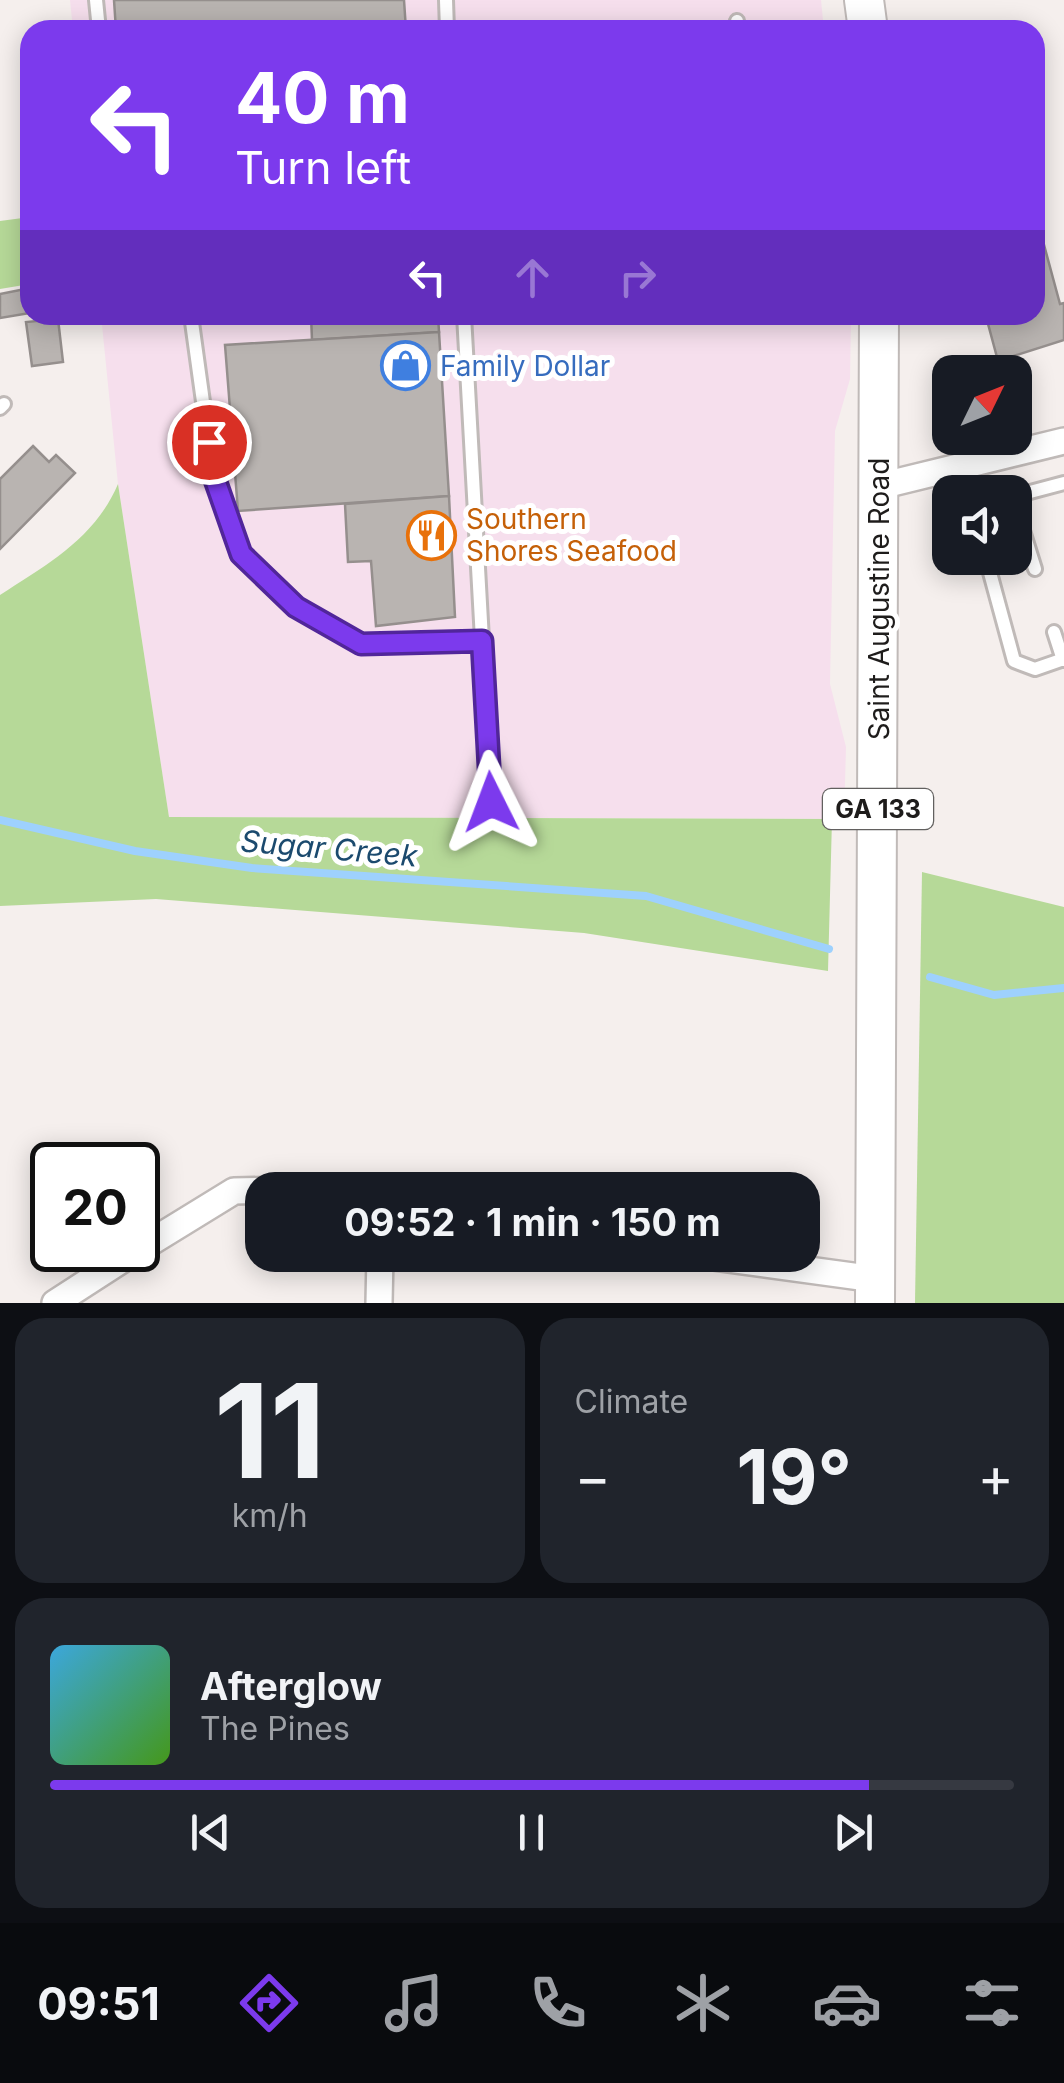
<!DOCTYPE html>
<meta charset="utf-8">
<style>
:root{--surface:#171b24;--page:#20242c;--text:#f1f3f6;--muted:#9ea1a6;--line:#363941;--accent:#7c3aed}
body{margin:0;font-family:Inter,sans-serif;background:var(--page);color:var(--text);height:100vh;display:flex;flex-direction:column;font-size:38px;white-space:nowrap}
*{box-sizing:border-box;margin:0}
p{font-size:32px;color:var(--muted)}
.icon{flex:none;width:55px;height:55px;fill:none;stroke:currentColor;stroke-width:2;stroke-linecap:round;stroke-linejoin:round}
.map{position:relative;height:1303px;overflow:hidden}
.drawer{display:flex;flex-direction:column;gap:15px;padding:15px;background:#0d0f14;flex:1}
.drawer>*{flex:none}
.banner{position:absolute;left:20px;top:20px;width:1025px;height:305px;border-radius:30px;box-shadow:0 5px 25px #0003;background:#7c3aed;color:#fff;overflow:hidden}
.needle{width:65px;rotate:47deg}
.buttons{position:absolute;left:932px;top:355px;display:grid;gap:20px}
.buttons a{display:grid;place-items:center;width:100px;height:100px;border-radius:20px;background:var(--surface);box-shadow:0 5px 25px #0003;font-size:50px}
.speed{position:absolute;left:30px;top:1142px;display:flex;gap:20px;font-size:50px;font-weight:700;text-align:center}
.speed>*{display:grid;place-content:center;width:130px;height:130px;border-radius:50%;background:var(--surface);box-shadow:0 5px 25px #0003;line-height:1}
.speed .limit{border:5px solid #111;border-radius:15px;background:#fff;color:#111}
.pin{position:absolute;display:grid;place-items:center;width:85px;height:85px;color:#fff;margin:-42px;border:5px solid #fff;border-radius:50%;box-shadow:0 2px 10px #0007}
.me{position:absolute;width:110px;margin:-55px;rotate:357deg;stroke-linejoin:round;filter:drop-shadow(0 0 8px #0008)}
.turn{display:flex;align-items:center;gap:35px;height:210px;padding:0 50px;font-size:45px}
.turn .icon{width:130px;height:130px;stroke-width:2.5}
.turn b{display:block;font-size:70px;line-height:85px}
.lanes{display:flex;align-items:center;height:95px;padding:0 50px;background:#0003;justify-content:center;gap:50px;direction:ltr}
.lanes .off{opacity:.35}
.big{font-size:75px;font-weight:700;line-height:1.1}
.drawer .card{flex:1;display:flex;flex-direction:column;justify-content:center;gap:15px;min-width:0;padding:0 35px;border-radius:30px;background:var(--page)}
.drawer .dial{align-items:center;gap:0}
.dial b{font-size:130px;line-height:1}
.song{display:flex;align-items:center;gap:30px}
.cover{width:120px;height:120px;border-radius:15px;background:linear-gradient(135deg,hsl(200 70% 55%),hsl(100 70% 35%))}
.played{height:10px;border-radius:5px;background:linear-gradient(90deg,var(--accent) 85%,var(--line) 85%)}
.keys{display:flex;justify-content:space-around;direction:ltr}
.heat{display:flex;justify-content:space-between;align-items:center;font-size:55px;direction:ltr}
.drawer .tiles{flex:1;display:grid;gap:15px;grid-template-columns:1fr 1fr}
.card:last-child{grid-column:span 2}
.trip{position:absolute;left:245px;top:1172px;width:575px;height:100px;border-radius:30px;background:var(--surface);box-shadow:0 5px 25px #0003;font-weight:700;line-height:100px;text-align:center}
.tab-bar{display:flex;height:160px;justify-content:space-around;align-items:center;background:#090b0e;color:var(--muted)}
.tab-bar .icon{width:70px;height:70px}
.tab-bar .active{color:var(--accent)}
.tab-bar b{font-size:45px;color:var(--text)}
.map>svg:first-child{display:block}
.commercial{fill:#f6dfed}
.green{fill:#b6d998}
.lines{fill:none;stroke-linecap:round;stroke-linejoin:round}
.stream{stroke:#9ed1fd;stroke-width:8}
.building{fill:#b9b4b1;stroke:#958f8d;stroke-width:2.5}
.service-casing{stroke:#c0bab8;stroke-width:18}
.minor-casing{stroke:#c0bab8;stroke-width:30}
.primary-casing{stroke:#c0bab8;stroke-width:42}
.service{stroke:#fff;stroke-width:12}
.minor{stroke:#fff;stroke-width:25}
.primary{stroke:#fff;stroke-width:38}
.route-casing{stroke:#51269a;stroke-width:25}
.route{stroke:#7c3aed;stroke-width:18}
.labels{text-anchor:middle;stroke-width:10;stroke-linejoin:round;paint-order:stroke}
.shield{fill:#fff;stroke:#62605f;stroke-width:2.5}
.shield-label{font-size:25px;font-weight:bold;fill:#1e1c1b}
.shop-label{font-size:28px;fill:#366cbe;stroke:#fff;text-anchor:start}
.food-label{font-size:28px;fill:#c56008;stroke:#fff;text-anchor:start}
.street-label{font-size:28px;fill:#1e1c1b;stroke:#fff}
.water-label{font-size:30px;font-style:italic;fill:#1b4a6e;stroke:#fff}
</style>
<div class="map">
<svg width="1064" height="1303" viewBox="0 0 1064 1303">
<rect width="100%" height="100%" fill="#f5efed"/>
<g class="commercial">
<path d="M 70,0 L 821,0 L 824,30 L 73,30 Z"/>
<path d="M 101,315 L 851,315 L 850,379 L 835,431 L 830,684 L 846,747 L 844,819 L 169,817 L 118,484 Z"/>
</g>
<g class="green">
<path d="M 30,217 L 30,284 L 0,289 L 0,221 Z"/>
<path d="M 118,484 L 169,817 L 832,819 L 828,971 L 584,933 L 156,899 L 0,906 L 0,595 C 48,564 95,538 118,484 Z"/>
<path d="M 922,872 L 1064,907 L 1064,1303 L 915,1303 Z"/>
</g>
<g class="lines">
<g class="stream">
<path d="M 0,820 L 135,851 L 252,868 L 646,896 L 829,949"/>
<path d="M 930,977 L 994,995 L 1064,988"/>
</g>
</g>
<g class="building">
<path d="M 114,0 L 404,0 L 406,30 L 116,30 Z"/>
<path d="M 1035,42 L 1043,108 L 1035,109 Z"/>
<path d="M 1037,219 L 1060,304 L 1064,303 L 1064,340 L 998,361 L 987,320 L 1035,315 Z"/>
<path d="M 30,288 L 30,313 L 0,318 L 0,294 Z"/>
<path d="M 311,315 L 438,315 L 439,332 L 312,340 Z"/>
<path d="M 58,319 L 63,362 L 32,366 L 26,322 Z"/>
<path d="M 439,332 L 449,496 L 238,511 L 225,345 Z"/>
<path d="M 33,446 L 49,462 L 56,455 L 75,473 L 0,549 L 0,479 Z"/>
<path d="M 449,496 L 455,617 L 376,626 L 371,561 L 348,562 L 345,504 Z"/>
</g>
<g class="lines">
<defs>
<g id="service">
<path d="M 96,0 L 99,30"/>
<path d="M 446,0 L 447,30"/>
<path d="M 737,21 L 738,30"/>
<path d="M 191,315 L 213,474 L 241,554 L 296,607 L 361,645 L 483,641"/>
<path d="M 464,315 L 491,802"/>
<path d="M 0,408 L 4,404"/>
<path d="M 1015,496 L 1064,483"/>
<path d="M 1015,505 L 1035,569"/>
<path d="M 986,558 L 1014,661 L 1035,669 L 1064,659"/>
<path d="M 1054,632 L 1063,660"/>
</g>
<g id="minor">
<path d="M 880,486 L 1064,441"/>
<path d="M 138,1250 L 234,1191 L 290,1190"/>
<path d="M 699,1255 L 875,1279"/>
<path d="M 55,1303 L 137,1250"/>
<path d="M 379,1303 L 380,1255"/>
</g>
<g id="primary">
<path d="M 864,0 L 868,30"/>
<path d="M 875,1303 L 879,315"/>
</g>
</defs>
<use href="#service" class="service-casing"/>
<use href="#minor" class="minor-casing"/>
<use href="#primary" class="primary-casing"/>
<use href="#service" class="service"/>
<use href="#minor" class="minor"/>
<use href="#primary" class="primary"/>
</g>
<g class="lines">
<defs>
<path id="route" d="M 209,442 L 213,474 L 241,554 L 296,607 L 361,644 L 482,641 L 491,802"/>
</defs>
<use href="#route" class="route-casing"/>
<use href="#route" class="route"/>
</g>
<defs>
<symbol id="shop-ring" viewBox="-11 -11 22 22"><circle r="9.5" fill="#fff" stroke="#3f7fe0" stroke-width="1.5"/><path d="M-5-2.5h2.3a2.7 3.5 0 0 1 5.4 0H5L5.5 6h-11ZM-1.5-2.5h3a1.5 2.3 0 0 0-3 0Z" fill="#3f7fe0"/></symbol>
<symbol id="restaurant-ring" viewBox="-11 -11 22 22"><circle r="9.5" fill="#fff" stroke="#e8710a" stroke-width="1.5"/><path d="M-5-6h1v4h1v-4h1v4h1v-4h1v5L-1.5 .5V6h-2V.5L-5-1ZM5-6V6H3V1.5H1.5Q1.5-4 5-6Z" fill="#e8710a"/></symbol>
</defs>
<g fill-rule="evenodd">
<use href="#shop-ring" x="378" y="338" width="55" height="55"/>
<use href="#restaurant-ring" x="404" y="508" width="55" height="55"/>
</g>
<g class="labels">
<rect class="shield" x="823" y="789" width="110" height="40" rx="8"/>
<g class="shield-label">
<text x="878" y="818">GA 133</text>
</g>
<g class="shop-label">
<text x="440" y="376">Family Dollar</text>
</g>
<g class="food-label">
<text x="466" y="529">Southern<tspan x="466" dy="32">Shores Seafood</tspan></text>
</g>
<g class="street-label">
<text transform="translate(879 599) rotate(-90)" y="10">Saint Augustine Road</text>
</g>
<g class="water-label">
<text transform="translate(329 849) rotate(5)" y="10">Sugar Creek</text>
</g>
</g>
</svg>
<div class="buttons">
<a><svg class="needle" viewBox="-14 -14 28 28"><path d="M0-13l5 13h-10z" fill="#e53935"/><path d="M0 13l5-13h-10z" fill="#9ea1a6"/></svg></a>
<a><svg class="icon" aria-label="sound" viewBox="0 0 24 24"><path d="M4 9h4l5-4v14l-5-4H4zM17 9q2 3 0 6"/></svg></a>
</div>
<div class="speed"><div class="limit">20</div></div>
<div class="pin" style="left:209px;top:442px;background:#d93025"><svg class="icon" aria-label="arrive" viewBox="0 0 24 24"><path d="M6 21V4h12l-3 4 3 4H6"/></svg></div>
<svg class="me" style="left:491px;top:802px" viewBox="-20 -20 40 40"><path d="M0-17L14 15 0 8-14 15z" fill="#7c3aed" stroke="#fff" stroke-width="4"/></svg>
<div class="trip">09:52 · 1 min · 150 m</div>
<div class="banner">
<div class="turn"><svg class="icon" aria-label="left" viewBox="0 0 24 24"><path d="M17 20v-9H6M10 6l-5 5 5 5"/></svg><div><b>40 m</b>Turn left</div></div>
<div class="lanes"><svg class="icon" aria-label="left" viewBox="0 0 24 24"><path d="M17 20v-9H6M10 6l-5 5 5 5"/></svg><svg class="icon off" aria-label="ahead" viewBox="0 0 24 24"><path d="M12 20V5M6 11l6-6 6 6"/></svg><svg class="icon off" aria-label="right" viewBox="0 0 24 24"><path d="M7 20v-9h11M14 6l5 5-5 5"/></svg></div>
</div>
</div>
<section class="drawer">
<div class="tiles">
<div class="card dial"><b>11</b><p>km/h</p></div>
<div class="card"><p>Climate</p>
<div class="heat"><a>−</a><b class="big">19°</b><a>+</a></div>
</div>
<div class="card">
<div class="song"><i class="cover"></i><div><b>Afterglow</b><p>The Pines</p></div></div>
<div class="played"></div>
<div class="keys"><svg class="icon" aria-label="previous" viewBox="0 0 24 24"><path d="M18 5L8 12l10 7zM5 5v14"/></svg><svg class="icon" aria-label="pause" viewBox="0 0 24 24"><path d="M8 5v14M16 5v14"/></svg><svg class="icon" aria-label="next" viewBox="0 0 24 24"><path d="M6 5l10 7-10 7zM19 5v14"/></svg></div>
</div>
</div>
</section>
<nav class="tab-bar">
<b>09:51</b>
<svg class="icon active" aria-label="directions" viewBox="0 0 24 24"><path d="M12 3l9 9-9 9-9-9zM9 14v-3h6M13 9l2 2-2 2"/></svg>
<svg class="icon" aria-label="music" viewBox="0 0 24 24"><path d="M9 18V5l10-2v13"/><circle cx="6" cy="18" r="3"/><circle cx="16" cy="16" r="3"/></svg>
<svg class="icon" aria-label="phone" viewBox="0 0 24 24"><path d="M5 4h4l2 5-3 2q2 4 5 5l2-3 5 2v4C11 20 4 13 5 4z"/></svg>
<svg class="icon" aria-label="climate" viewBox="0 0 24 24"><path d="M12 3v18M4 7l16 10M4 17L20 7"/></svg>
<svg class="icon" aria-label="car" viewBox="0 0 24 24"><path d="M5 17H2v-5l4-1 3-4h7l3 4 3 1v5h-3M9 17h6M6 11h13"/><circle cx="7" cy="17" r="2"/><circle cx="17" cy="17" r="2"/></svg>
<svg class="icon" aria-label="filters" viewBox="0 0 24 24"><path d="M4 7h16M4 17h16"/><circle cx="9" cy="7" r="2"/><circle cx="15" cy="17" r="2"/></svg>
</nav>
